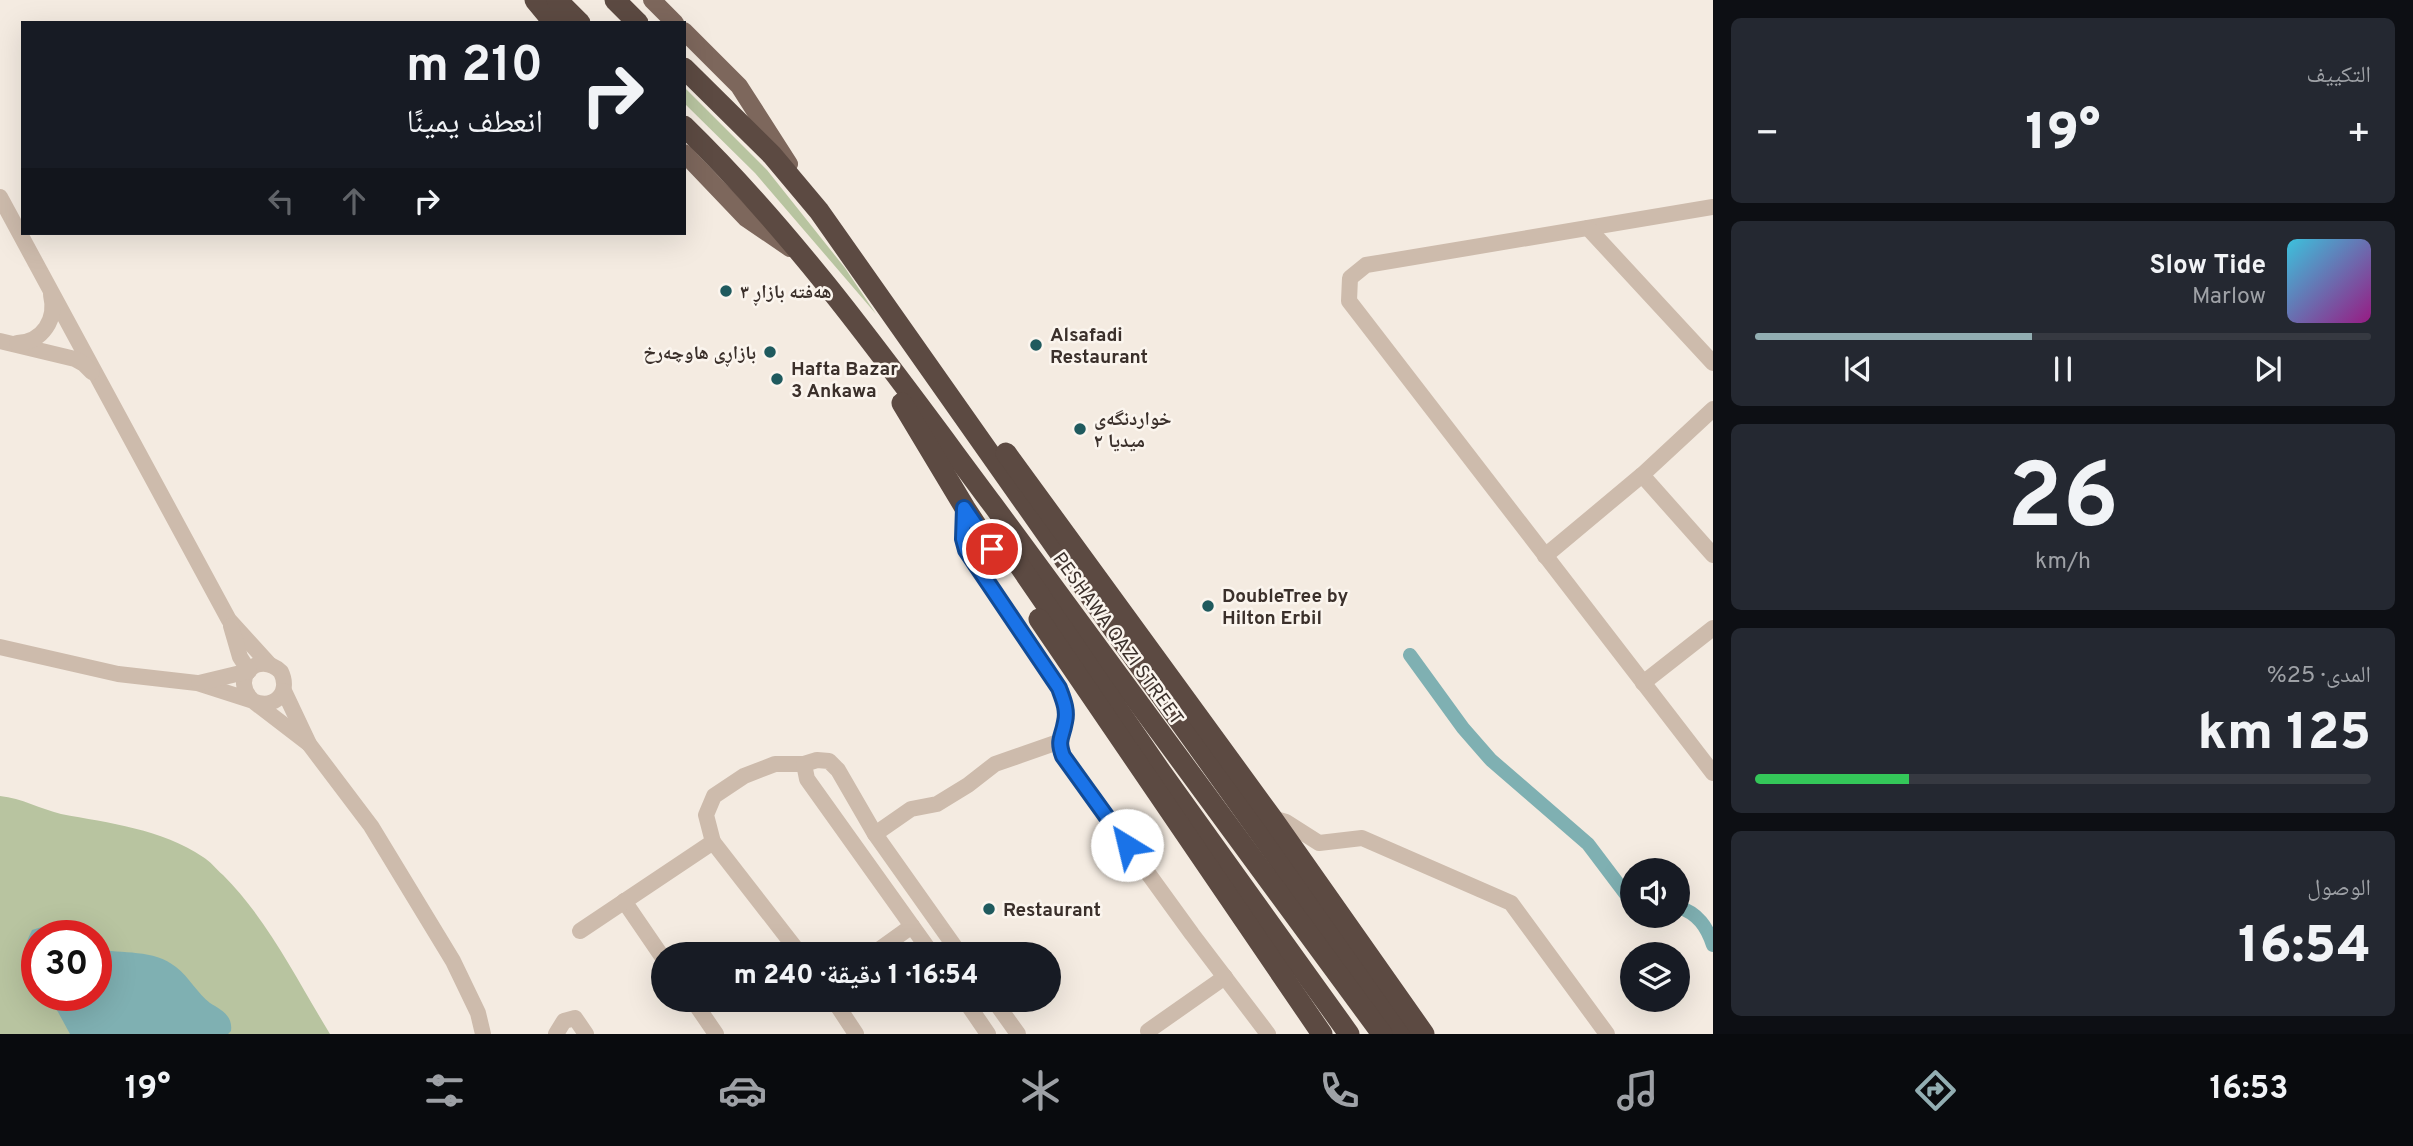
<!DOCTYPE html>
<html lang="ar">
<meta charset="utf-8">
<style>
:root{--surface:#171b24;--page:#242831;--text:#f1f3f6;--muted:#9ea1a6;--line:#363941;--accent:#92aeb2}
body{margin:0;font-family:Overpass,"Noto Naskh Arabic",sans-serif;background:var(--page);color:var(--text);direction:rtl;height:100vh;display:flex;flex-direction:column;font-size:26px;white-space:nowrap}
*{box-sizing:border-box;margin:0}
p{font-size:23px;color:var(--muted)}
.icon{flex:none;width:38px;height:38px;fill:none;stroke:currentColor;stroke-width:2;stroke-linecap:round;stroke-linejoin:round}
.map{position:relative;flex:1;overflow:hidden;direction:ltr}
.sheet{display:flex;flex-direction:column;gap:18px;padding:18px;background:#0d0f14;width:700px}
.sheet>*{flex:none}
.banner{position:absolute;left:21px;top:21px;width:665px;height:214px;border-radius:0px;box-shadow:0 7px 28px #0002;direction:rtl;background:#171b24;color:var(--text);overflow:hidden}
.controls{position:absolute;left:1620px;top:858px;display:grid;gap:14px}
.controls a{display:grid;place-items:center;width:70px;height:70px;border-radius:50%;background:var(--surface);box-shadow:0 7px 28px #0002;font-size:35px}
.speed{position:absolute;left:21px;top:920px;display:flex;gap:14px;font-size:35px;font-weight:700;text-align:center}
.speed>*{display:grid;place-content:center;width:91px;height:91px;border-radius:50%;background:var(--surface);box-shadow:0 7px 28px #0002;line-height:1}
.speed .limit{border:10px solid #d22;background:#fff;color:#111}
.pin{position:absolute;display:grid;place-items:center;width:60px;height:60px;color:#fff;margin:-30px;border:4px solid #fff;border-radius:50%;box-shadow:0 2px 7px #0007}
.me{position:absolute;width:77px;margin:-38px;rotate:324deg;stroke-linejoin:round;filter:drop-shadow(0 0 5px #0008)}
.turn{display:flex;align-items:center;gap:24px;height:147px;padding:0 28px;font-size:32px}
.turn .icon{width:91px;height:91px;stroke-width:2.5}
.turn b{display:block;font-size:49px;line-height:60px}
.lanes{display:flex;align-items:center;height:66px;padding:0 28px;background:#0003;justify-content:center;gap:35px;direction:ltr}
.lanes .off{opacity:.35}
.big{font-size:52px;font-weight:800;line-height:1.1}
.sheet .tile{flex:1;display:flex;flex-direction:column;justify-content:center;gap:10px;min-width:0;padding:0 24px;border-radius:10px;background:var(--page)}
.sheet .dial{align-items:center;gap:0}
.dial b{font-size:91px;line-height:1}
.song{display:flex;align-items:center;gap:21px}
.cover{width:84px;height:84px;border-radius:10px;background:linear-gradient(135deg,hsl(190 70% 55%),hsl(310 70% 35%))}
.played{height:7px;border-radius:4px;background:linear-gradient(90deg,var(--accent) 45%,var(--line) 45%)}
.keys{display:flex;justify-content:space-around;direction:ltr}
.heat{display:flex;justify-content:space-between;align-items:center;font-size:38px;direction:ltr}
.charge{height:10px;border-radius:5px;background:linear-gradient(90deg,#34c759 25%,var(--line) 0)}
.trip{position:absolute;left:651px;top:942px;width:410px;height:70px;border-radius:35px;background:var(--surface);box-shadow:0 7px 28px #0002;font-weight:800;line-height:70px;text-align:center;direction:rtl}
.tab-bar{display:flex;height:112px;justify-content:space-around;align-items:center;background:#090b0e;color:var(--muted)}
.tab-bar .icon{width:49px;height:49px}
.tab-bar .selected{color:var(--accent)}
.tab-bar b{font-size:32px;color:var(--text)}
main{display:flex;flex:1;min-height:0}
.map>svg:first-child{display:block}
.green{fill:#b8c4a0;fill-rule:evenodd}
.water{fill:#7fb0b2}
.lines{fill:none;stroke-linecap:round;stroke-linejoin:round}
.canal{stroke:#7fb0b2;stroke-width:14}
.minor{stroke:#cdbbac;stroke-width:16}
.major{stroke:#7d675c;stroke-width:18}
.highway{stroke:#5c4a42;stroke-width:21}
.route-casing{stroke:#114b97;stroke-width:18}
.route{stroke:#1a73e8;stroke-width:12}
.poi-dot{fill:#1f5a5e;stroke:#fbf5ee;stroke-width:2.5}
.labels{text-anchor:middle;stroke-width:5;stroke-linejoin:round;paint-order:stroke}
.poi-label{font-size:19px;font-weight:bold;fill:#3b302b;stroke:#fbf5ee;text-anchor:start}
.street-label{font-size:19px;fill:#3b302b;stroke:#fbf5ee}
</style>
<main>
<section class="sheet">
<div class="tile"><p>التكييف</p>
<div class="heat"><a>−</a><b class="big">19°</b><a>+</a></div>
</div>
<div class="tile">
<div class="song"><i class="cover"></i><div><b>Slow Tide</b><p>Marlow</p></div></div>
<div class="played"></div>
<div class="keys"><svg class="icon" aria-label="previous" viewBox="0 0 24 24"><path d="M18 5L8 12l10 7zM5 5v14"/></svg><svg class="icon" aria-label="pause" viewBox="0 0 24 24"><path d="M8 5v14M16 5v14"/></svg><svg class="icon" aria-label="next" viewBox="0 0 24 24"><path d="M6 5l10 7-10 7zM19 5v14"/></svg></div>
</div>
<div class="tile dial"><b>26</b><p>km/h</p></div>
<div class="tile"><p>المدى · 25%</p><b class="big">125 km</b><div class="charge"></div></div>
<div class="tile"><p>الوصول</p><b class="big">16:54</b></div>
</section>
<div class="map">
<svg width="1713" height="1034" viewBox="0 0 1713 1034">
<rect width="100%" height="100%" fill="#f4ebe1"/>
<g class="green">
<path d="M 684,87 L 767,170 L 845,268 L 876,314 L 755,173 L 684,103 Z"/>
<path d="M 0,796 C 22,798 40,809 61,814 C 109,823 162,829 203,857 C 210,861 216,869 223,875 C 268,920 297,980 330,1034 L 0,1034 ZM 37,936 L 96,936 L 96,996 L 37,996 Z"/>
</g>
<g class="water">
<path d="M 45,926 L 70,936 L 37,936 L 37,986 C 19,965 20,955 32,930 Z"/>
<path d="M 96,949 C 122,954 154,949 176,967 C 189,977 198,994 210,1003 C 221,1010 233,1015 231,1031 L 228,1034 L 70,1034 L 58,1012 L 46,996 L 96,996 Z"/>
</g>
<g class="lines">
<g class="canal">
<path d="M 1410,655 L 1463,728 L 1491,760 L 1588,844 L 1625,893 L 1633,895"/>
<path d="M 1678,907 C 1698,913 1707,927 1713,945"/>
</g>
<g class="minor">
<path d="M 0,197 L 229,620 L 269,664"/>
<path d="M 1713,207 L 1366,265 L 1350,278 L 1349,301 L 1713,773"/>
<path d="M 1588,228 L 1713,363"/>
<path d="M 0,341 L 75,359 L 84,364 L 92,372"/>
<path d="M 17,343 C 43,342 57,319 51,295"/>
<path d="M 1642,475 L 1713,555"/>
<path d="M 965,508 L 963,539 L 966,550 L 1059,688 C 1063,699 1068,710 1065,722 C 1062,739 1057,739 1063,756 L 1192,934 L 1268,1034"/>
<path d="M 1545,556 L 1642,475 L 1713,409"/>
<path d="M 0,647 L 118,674 L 197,683 L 253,701 C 274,710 291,693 281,672 C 258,649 229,679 253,701 L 309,744"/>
<path d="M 199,683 L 249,671 L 240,657 L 231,626"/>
<path d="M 1643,683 L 1713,628"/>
<path d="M 284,691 L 309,744 L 371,826 L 453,961 L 478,1013 L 483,1034"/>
<path d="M 1272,818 L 1286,822 L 1319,843 L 1362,838 L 1511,903 L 1607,1034"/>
<path d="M 875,834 L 911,809 L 937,804 L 968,785 L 995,764 L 1058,742"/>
<path d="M 713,842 L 706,815 L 714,796 L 744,776 L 775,764 L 804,764"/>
<path d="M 624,901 L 663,958"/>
<path d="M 580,931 L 713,842 L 800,954"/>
<path d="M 873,954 L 912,926"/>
<path d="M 932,954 L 807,779 L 804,764 L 817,760 L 829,761 L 838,770 L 875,834 L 960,954"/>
<path d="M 692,999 L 716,1034"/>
<path d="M 833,999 L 856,1034"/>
<path d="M 964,999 L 988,1034"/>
<path d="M 993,999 L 1018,1034"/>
<path d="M 556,1034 L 564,1021 L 575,1018 L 586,1034"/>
<path d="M 1150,1034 L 1148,1031 L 1225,977"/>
</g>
<g class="major">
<path d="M 652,0 L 675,23"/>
<path d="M 684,31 L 739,86 L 789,164"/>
<path d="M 684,153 L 746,218 L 790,248"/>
</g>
<g class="highway">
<path d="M 535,0 L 554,23"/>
<path d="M 557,0 L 580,23"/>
<path d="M 615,0 L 638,23"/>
<path d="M 684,68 L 772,155 L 819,211 L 1109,623 L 1404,1034"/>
<path d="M 684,126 C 801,240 896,375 993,505 C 1123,681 1252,858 1382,1034"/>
<path d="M 902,403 L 965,508 L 1001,563"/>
<path d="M 1006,453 L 1272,818 L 1424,1034"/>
<path d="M 1001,539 L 1161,772 L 1349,1034"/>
<path d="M 1039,619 L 1322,1034"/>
</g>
</g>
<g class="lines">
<defs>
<path id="route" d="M 992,549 L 964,508 L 963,539 L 966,550 L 1059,688 C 1063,699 1068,710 1065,722 C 1062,739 1057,739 1063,756 L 1127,845"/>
</defs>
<use href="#route" class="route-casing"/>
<use href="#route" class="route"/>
</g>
<g class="poi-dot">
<circle cx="726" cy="291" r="7"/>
<circle cx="1036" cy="345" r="7"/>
<circle cx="770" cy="352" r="7"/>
<circle cx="777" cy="379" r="7"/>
<circle cx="1080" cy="429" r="7"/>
<circle cx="1208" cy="606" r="7"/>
<circle cx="989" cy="909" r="7"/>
</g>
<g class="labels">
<g class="poi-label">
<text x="740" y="298">هەفتە بازاڕ ٣</text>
<text x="1050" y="341">Alsafadi<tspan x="1050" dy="22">Restaurant</tspan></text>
<text x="756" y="359" text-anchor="end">بازاڕی هاوچەرخ</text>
<text x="791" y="375">Hafta Bazar<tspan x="791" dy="22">3 Ankawa</tspan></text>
<text x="1094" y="425">خواردنگەی<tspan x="1094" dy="22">میدیا ٢</tspan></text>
<text x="1222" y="602">DoubleTree by<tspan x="1222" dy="22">Hilton Erbil</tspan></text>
<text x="1003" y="916">Restaurant</text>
</g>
<g class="street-label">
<text transform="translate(1119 638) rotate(54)" y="7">PESHAWA QAZI STREET</text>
</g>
</g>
</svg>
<div class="controls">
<a><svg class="icon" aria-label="sound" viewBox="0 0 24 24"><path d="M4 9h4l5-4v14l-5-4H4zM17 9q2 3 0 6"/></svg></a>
<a><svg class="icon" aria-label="layers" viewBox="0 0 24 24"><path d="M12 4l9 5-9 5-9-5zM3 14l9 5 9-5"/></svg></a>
</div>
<div class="speed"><div class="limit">30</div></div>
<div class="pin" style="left:992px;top:549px;background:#d93025"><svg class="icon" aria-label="arrive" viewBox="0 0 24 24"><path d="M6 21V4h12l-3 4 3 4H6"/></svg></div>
<svg class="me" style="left:1127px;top:845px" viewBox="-20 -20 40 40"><circle r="19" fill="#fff"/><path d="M0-13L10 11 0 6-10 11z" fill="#1a73e8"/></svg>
<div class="trip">16:54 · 1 دقيقة · 240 m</div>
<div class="banner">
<div class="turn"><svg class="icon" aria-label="right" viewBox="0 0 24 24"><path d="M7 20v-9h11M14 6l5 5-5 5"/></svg><div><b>210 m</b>انعطف يمينًا</div></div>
<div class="lanes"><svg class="icon off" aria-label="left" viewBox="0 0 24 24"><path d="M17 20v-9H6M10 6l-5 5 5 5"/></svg><svg class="icon off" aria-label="ahead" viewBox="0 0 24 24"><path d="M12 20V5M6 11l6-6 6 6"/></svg><svg class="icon" aria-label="right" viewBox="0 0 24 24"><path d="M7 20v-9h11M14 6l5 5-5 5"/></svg></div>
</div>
</div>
</main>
<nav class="tab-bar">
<b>16:53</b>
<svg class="icon selected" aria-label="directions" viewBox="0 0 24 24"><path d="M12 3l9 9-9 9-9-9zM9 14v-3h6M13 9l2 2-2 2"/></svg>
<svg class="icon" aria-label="music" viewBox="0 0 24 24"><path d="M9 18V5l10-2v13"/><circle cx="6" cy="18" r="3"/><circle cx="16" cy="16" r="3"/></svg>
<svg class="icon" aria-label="phone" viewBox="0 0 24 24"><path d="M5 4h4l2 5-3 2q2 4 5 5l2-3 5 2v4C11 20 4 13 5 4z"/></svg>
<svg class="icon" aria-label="climate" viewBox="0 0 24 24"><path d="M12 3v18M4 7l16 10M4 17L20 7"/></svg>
<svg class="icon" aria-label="car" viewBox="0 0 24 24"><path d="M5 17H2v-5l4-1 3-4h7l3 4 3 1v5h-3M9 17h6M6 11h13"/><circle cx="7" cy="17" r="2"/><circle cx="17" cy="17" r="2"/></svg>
<svg class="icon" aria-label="filters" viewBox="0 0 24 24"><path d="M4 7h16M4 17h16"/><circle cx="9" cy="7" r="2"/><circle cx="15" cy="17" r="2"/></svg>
<b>19°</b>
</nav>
